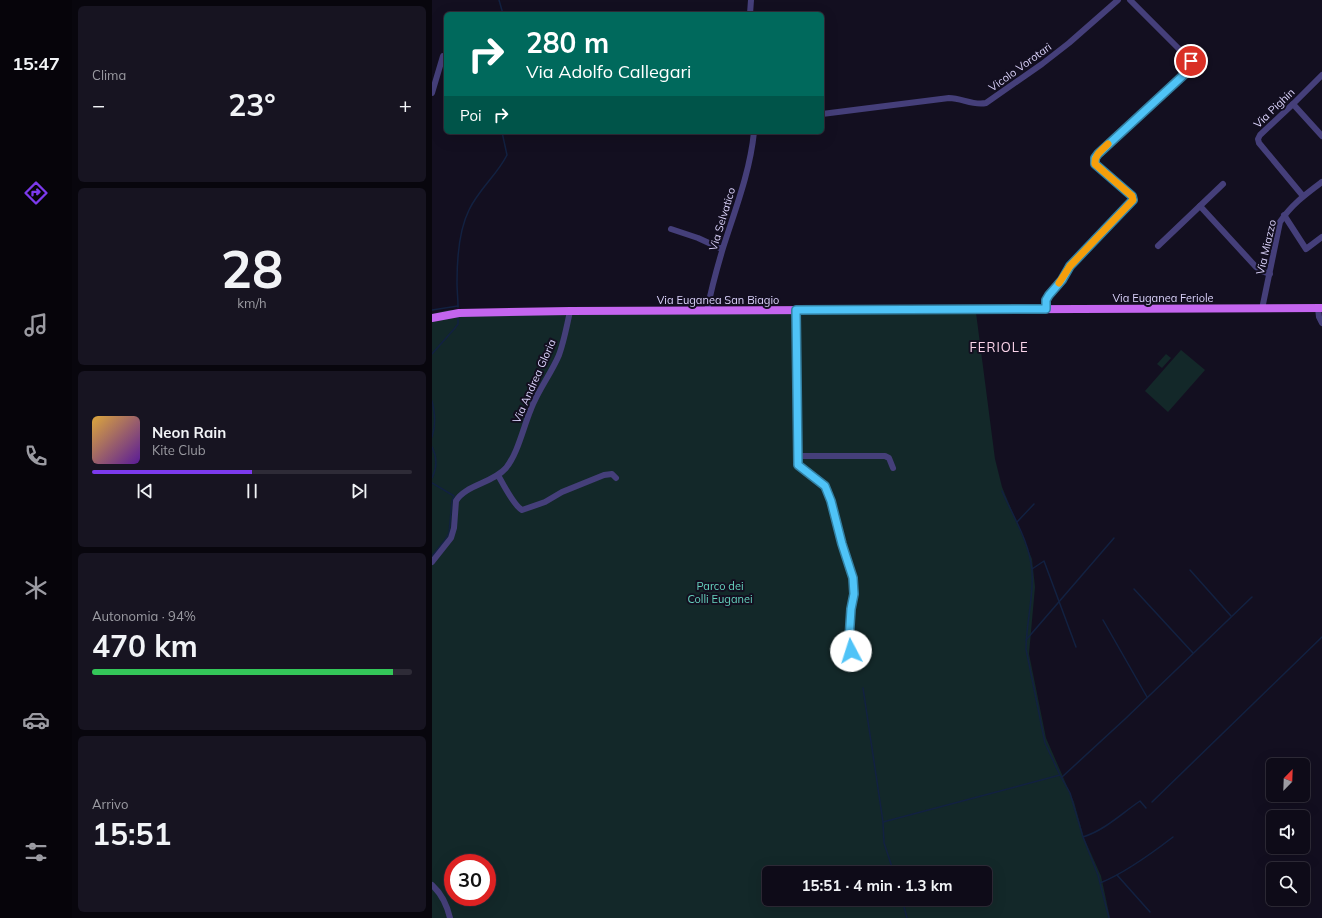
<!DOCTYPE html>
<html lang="it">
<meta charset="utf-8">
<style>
:root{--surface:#0e0b18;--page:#171421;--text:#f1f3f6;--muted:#9b9ba2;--line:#2e2b37;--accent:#7c3aed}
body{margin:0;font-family:Mulish,sans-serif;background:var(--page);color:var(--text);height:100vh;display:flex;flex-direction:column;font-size:15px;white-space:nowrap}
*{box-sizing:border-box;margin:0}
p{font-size:13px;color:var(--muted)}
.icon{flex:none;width:22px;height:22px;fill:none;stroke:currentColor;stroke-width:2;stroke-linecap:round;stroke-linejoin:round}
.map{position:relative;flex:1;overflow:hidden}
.sheet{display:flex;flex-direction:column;gap:6px;padding:6px;background:#08060d;width:360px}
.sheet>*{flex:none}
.banner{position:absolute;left:12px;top:12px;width:380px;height:122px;border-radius:6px;box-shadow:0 4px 16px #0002,0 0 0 1px var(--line);background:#00695c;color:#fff;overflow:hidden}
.needle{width:26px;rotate:23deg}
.fabs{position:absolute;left:834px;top:758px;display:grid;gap:8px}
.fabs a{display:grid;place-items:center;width:44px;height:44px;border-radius:6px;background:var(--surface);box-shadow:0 4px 16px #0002,0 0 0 1px var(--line);font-size:20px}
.speed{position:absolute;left:12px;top:854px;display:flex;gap:8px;font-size:20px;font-weight:700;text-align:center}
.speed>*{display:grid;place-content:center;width:52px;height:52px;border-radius:50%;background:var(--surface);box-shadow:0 4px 16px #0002,0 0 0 1px var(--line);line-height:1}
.speed .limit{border:6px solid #d22;background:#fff;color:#111}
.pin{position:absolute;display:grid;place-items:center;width:34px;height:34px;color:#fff;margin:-17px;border:2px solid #fff;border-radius:50%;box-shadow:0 1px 4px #0007}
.me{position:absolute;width:44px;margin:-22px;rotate:355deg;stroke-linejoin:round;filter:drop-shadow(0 0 3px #0008)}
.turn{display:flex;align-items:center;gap:14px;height:84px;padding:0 16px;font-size:18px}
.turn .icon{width:52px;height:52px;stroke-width:2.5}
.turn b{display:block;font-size:28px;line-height:34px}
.then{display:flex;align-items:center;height:38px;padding:0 16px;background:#0003;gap:8px;font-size:15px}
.big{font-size:30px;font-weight:700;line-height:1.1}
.sheet .widget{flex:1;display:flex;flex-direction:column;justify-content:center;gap:6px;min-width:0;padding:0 14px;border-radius:6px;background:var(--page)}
.sheet .dial{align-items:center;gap:0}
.dial b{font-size:52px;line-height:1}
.song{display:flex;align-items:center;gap:12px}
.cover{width:48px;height:48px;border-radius:6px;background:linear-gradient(135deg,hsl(40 70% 55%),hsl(270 70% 35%))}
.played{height:4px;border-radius:2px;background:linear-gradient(90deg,var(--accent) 50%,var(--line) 50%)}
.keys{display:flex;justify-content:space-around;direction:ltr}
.heat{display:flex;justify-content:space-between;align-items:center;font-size:22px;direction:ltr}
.charge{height:6px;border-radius:3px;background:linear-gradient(90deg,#34c759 94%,var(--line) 0)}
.trip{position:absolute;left:330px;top:866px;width:230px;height:40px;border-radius:6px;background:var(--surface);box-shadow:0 4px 16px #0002,0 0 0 1px var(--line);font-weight:700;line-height:40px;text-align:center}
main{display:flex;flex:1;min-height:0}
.menu{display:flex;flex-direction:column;width:72px;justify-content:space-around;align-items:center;background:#06040a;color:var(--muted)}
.menu .icon{width:28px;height:28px}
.menu .on{color:var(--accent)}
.menu b{font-size:18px;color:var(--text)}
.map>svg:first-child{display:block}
.green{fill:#132829;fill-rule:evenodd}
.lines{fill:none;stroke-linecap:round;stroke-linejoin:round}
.stream{stroke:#122141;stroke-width:1.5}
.minor{stroke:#453f7a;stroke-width:6}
.major{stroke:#c465ef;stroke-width:8}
.route-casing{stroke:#337fa1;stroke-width:10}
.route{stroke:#4fc3f7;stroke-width:7}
.slow{stroke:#f59e0b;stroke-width:7}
.labels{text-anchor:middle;stroke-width:4;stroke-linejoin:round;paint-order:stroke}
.street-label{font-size:11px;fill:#dad2fa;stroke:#130f20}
.park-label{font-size:11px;fill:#66d2be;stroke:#130f20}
.quarter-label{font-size:13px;letter-spacing:1px;fill:#fbd4ea;stroke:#130f20}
</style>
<main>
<nav class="menu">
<b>15:47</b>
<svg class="icon on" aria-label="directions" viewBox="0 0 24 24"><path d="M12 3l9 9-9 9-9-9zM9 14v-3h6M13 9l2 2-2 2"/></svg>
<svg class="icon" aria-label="music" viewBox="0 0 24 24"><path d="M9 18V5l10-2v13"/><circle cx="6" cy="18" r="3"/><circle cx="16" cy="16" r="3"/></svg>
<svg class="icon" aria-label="phone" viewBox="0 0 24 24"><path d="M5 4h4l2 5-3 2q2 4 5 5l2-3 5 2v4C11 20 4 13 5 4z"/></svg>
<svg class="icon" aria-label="climate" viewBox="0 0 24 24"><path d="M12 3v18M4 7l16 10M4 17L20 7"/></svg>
<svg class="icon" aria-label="car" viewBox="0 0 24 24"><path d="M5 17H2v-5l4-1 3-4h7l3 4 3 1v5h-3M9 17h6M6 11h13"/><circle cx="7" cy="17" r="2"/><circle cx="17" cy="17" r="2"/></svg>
<svg class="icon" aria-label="filters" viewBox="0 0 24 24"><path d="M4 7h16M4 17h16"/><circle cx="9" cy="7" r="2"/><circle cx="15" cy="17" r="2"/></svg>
</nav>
<section class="sheet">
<div class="widget"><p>Clima</p>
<div class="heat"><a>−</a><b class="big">23°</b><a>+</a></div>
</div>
<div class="widget dial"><b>28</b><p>km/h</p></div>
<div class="widget">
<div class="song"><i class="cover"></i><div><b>Neon Rain</b><p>Kite Club</p></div></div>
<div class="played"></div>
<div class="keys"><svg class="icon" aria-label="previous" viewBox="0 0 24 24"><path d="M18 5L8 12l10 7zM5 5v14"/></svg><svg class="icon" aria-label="pause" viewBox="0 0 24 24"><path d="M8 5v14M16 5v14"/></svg><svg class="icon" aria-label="next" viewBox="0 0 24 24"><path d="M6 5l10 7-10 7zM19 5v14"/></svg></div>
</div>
<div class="widget"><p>Autonomia · 94%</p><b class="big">470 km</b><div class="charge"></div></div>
<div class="widget"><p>Arrivo</p><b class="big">15:51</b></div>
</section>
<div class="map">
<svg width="890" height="918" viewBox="0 0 890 918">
<rect width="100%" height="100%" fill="#130f20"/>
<g class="green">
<path d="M 543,305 L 563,459 L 570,487 L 600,559 L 603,587 L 597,654 L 614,738 L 642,802 L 652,838 L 669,876 L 678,918 L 0,918 L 0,314 L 16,310 ZM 21,863 L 55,863 L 55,897 L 21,897 ZM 337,873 L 553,873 L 553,899 L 337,899 Z"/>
<path d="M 749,350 L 773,370 L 736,412 L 713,391 Z"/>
<path d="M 734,354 L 739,358 L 730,368 L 725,364 Z"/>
</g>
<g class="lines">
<g class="stream">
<path d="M 67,0 L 71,14"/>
<path d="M 26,307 C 26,298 25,291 25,282 C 25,261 27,230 37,210 C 47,189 65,175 75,155 L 70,132"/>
<path d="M 0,310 L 26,306"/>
<path d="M 0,354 L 23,328 L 26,324 L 26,318"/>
<path d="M 0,401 C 3,414 4,424 0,437"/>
<path d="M 0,447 C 5,457 5,468 0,478"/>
<path d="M 0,483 L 22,496 L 20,501 L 17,533 L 13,540 L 0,556"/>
<path d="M 570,491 C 581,516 598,543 600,571 C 602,597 594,623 594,649 L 613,743 L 628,775 L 638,793 L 651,837 L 666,875 L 677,918"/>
<path d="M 585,522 L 602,504"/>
<path d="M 600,569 L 612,561 L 644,647"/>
<path d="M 758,570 L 799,616"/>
<path d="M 702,589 L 761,653"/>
<path d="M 671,620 L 715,697"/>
<path d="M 594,640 L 682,538"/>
<path d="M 431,688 L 451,822 L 452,843 L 462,873"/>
<path d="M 630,777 L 693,719 L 820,597"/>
<path d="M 720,802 L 890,637"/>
<path d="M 451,822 L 628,775"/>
<path d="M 651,837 C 673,830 689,814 708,801 L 714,808"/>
<path d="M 685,875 L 718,912"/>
<path d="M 668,883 C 693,873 719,854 741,837"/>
<path d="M 470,899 L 475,918"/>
</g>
<g class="minor">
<path d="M 318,14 L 319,0"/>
<path d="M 0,93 L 11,56"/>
<path d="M 861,104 L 890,136"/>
<path d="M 390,114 L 517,98 C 530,98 541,106 554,103 L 610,64 L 637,43 L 686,0"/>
<path d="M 871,196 L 827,143 L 826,139 L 828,135 L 861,104 L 890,75"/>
<path d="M 768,206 L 824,267 L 829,271 L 838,274"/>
<path d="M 852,215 L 874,249 L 890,237"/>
<path d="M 239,229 L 266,238 L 290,249"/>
<path d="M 726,246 L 791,184"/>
<path d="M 886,308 L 887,317 L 890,323"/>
<path d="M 614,309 L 614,300 L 617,295 L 629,280 L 638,266 L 701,200 L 700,196 L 663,164 L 663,158 L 665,154 L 756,71 L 760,65 L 759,61 L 698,0"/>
<path d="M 830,309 L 848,222 C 859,205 874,194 890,182"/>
<path d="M 364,310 L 366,465 L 393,486 L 399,501 L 410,544 L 421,578 L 422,594 L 419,609 L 417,640 L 419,651"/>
<path d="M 275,311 C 279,290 285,268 291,248 C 303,210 318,172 322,132"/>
<path d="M 366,456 L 453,456 L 457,458 L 461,468"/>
<path d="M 66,475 C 71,484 82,506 90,510 L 113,502 L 130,492 L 172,475 L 180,474 L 184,478"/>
<path d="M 0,562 L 19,538 L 22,528 L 24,501 C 33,485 61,483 74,468 C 86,453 91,428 99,409 C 106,390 119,374 127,355 C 132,341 135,326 138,311"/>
<path d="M 0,885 C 10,894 15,905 18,918"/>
</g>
<path class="major" d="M 0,318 L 27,313 L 138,311 L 890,308"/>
</g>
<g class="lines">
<defs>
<path id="route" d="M 419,651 L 417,640 L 419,609 L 422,594 L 421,578 L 410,544 L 399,501 L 393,486 L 366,465 L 364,310 L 614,309 L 614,300 L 617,295 L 630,280 L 638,266 L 701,200 L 700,196 L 663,164 L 663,158 L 666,154 L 756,71 L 760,65 L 759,61"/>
</defs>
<use href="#route" class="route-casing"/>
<use href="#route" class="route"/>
<path class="slow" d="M 627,283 L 638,266 L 701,200 L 700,196 L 663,164 C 662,155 670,150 676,144"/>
</g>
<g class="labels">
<g class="street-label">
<text transform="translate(588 67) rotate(-36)" y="4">Vicolo Vorotari</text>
<text transform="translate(842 108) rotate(-44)" y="4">Via Pighin</text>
<text transform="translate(290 219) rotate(-73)" y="4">Via Selvatico</text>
<text transform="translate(834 247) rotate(-77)" y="4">Via Miazzo</text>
<text x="731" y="302">Via Euganea Feriole</text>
<text x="286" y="304">Via Euganea San Biagio</text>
<text transform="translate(102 381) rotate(-66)" y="4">Via Andrea Gloria</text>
</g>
<g class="park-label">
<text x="288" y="590">Parco dei<tspan x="288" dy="13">Colli Euganei</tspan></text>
</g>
<g class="quarter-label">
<text x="567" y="352">FERIOLE</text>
</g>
</g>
</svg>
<div class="fabs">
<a><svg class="needle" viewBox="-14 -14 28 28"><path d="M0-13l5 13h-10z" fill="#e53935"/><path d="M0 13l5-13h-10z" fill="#9b9ba2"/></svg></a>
<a><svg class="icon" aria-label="sound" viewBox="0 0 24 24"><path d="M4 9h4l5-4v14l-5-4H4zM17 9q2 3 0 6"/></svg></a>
<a><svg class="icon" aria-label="search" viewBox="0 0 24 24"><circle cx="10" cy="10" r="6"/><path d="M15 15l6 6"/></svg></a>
</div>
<div class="speed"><div class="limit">30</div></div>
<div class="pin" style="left:759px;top:61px;background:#d93025"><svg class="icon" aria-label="arrive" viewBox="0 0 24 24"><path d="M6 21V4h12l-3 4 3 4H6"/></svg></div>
<svg class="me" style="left:419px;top:651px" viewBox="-20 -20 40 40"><circle r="19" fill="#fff"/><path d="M0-13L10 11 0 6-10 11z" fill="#4fc3f7"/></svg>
<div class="trip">15:51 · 4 min · 1.3 km</div>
<div class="banner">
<div class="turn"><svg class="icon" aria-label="right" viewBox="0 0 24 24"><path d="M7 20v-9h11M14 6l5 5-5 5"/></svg><div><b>280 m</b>Via Adolfo Callegari</div></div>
<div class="then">Poi<svg class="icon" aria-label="right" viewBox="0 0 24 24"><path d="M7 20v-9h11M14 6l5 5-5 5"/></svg></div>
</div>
</div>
</main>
